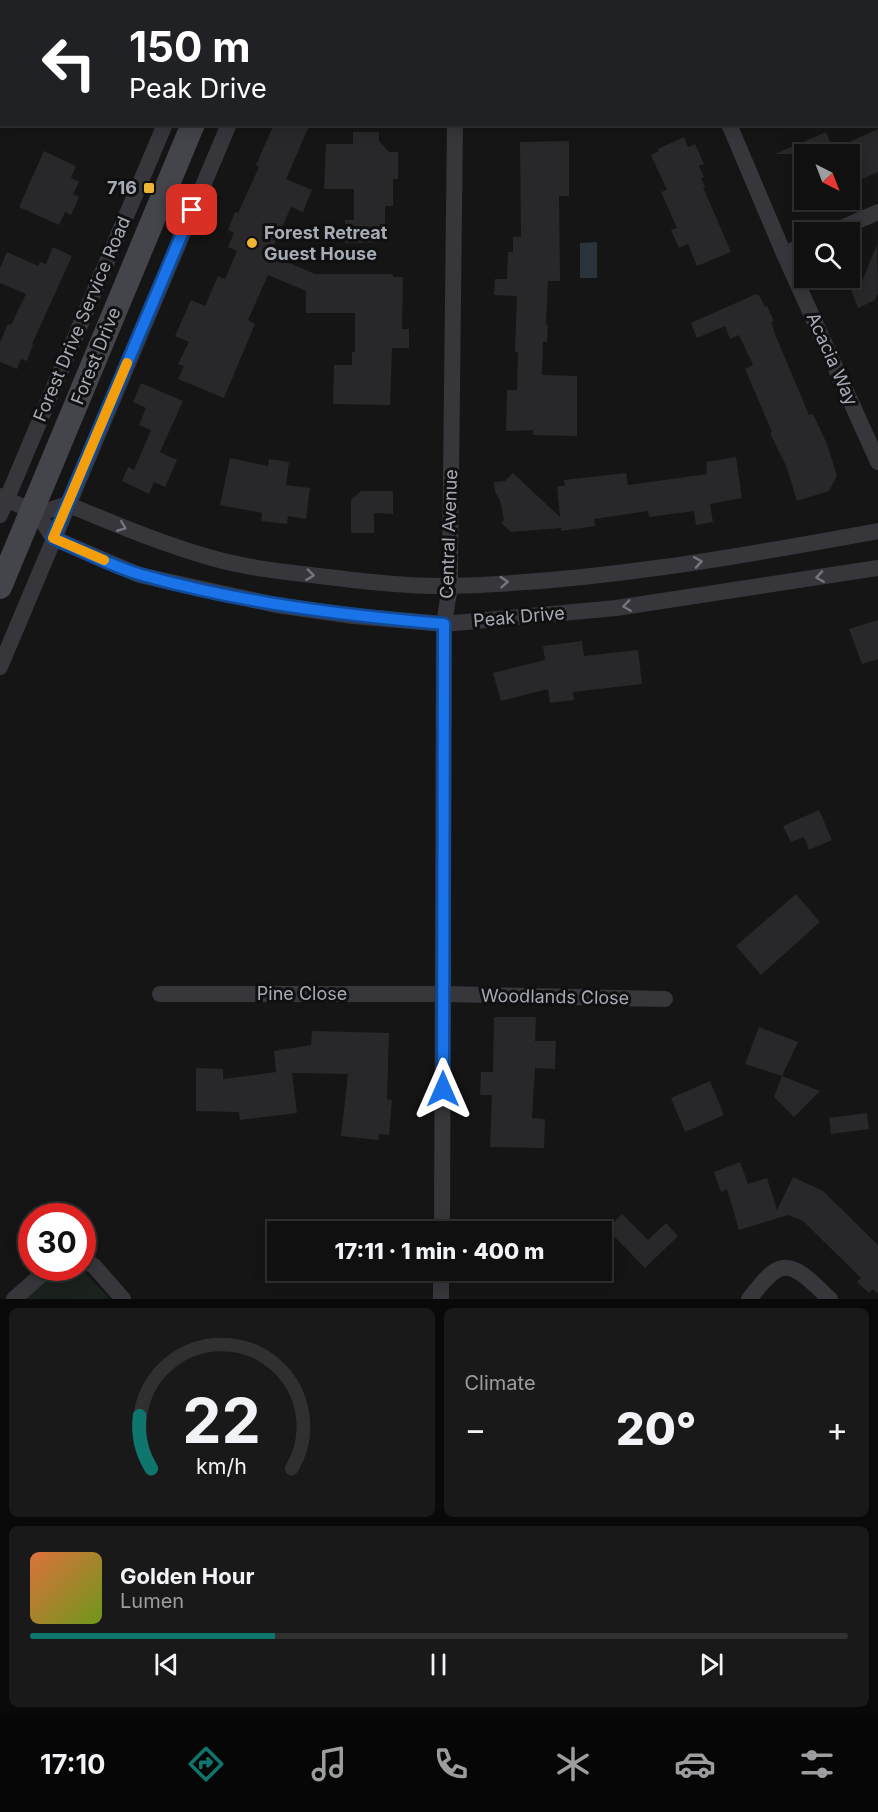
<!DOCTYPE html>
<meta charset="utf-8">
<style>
:root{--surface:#101010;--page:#191919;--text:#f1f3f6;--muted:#9c9d9f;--line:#303030;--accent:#0f766e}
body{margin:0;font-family:Inter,sans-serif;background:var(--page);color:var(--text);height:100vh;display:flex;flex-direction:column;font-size:22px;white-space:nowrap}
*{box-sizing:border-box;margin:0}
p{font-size:20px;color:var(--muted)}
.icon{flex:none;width:33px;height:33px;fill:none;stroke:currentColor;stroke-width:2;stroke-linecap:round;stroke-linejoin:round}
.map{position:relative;height:1299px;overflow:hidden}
.details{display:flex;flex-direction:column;gap:9px;padding:9px;background:#090909;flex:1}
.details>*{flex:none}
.guide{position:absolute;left:0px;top:0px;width:879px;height:126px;box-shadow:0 3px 15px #0003,0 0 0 2px var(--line);background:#202124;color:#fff;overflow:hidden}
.needle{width:39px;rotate:138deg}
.fabs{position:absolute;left:794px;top:144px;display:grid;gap:12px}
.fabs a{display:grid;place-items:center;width:66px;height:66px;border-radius:0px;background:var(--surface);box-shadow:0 3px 15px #0003,0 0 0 2px var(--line);font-size:30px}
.speed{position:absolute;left:18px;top:1203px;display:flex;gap:12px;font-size:30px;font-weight:700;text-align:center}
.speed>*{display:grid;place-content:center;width:78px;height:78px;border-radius:50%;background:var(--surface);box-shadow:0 3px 15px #0003,0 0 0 2px var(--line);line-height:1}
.speed .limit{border:9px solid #d22;background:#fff;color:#111}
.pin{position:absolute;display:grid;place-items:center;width:51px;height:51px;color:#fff;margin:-26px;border-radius:12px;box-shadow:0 3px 9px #0006}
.me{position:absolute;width:66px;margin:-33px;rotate:0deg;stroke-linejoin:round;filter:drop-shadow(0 0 4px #0008)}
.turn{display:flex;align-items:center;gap:21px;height:126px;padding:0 30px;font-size:27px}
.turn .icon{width:78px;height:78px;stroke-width:2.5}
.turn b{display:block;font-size:42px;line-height:51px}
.big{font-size:45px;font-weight:800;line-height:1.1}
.details .tile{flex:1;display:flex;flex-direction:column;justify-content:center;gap:9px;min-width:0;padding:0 21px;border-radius:9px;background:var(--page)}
.details .dial{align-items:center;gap:0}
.dial svg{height:156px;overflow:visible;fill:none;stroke:var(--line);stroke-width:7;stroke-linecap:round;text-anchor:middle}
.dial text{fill:var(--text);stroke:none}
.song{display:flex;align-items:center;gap:18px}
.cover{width:72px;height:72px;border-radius:9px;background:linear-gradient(135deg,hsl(20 70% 55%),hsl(80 70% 35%))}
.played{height:6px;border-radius:3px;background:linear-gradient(90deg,var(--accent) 30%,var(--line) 30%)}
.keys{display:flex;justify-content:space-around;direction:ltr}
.heat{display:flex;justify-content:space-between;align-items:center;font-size:33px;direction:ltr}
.details .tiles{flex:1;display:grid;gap:9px;grid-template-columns:1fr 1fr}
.tile:last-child{grid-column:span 2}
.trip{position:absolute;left:267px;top:1221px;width:345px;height:60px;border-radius:0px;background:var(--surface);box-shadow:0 3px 15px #0003,0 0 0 2px var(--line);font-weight:800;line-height:60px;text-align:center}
.tab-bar{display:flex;height:96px;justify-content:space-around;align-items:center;background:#060606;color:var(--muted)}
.tab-bar .icon{width:42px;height:42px}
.tab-bar .active{color:var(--accent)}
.tab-bar b{font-size:27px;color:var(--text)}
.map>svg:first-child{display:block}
.green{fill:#1b211c}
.water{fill:#2b333a}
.building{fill:#28282a}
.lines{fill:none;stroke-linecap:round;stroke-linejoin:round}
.minor{stroke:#36363b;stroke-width:16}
.secondary{stroke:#44454b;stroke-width:24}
.oneway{stroke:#74767f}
.route-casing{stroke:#114b97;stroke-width:15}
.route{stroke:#1a73e8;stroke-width:10}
.slow{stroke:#f59e0b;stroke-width:10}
.poi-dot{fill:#f0b533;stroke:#101011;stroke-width:2}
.labels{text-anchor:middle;stroke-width:6;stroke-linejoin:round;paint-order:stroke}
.poi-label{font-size:18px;font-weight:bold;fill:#a7abb6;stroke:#101011;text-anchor:end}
.street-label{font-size:18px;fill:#a7abb6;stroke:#101011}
</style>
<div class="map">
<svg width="878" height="1299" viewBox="0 0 878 1299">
<rect width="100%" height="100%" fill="#151516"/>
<path class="green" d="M 56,1268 L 77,1268 L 83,1271 L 110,1299 L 22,1299 Z"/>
<path class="water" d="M 597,242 L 597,278 L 580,278 L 580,243 Z"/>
<g class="building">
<path d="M 274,124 L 310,124 L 286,179 L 312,190 L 303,212 L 291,207 L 270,255 L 315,274 L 393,274 L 393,277 L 403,277 L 402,329 L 409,329 L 409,348 L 392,348 L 390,405 L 333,404 L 334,365 L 352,365 L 352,352 L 355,352 L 355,313 L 306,313 L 306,291 L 268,275 L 248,320 L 255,324 L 224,398 L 178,379 L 184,366 L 178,364 L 189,342 L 175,336 L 191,300 L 205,306 L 218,276 L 225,279 L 237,251 L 228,247 L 234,233 L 228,230 L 235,212 L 238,213 L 259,167 L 256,165 Z"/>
<path d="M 878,129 L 878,172 L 849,185 L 849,142 Z"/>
<path d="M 353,132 L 379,132 L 379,141 L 389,152 L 398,152 L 398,179 L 393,179 L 393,206 L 385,206 L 385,242 L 345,243 L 345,220 L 354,220 L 354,189 L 324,189 L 326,144 L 353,144 Z"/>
<path d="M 826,132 L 835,154 L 775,154 Z"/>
<path d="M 684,137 L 688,147 L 695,144 L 704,164 L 699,166 L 704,177 L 701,178 L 705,187 L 703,187 L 731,252 L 697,266 L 688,244 L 679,248 L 671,230 L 677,228 L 661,192 L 667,190 L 651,155 L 659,151 L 658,149 Z"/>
<path d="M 569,141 L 569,196 L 559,196 L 560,281 L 548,281 L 546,325 L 548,325 L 547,342 L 543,342 L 542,375 L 577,376 L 577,436 L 533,435 L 533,430 L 506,431 L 507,390 L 517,390 L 518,352 L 515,352 L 517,296 L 494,295 L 495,279 L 507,279 L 508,252 L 513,252 L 513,237 L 521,237 L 520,142 Z"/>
<path d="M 44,151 L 76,166 L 71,178 L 79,182 L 73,194 L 79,197 L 71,215 L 65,212 L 59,225 L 19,207 Z"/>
<path d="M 877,244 L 878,293 L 875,300 L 858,308 L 851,290 L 860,287 Z"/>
<path d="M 53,247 L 72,256 L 32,344 L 33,345 L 27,361 L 21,359 L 17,369 L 0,362 L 0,342 L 8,324 L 11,325 L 26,294 L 0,283 L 0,268 L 7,252 L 38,266 L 40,262 L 46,264 Z"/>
<path d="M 756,294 L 757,296 L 759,295 L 765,307 L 767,306 L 774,321 L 771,322 L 775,334 L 809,415 L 813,414 L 827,444 L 837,476 L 829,491 L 797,501 L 787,468 L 770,433 L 772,432 L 745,369 L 753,365 L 739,335 L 730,339 L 725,326 L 697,338 L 691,323 Z"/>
<path d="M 141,383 L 183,401 L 160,452 L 177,460 L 165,487 L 154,482 L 149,494 L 122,481 L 128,467 L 134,470 L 151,430 L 139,425 L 146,408 L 133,402 Z"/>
<path d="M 736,457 L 742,498 L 710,504 L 713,522 L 696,525 L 694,511 L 649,517 L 648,511 L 594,519 L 595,526 L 561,531 L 561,528 L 511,532 L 501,523 L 504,520 L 500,500 L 495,492 L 494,482 L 505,481 L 513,473 L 560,517 L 557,486 L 565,486 L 564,480 L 626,473 L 628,485 L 707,474 L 706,462 Z"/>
<path d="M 230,458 L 268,466 L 269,459 L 289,462 L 286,485 L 310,488 L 306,519 L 288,516 L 287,524 L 261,521 L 262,513 L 220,505 Z"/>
<path d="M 361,491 L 393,491 L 393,514 L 374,513 L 374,533 L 351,533 L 351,500 Z"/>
<path d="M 878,620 L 878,659 L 862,664 L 849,629 Z"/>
<path d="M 582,641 L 584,656 L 638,650 L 642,684 L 573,692 L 574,700 L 550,703 L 548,689 L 501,701 L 493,673 L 545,660 L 543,646 Z"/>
<path d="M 819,810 L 832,840 L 809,850 L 804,837 L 791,842 L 783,826 Z"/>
<path d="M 796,894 L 820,922 L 761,975 L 736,946 Z"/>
<path d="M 494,1017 L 536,1017 L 535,1041 L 556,1041 L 555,1069 L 535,1068 L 532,1118 L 545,1119 L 544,1148 L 490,1147 L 492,1095 L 480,1095 L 481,1072 L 493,1072 Z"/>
<path d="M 759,1027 L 798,1042 L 782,1076 L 745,1064 Z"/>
<path d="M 312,1031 L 389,1033 L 387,1099 L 392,1100 L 389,1135 L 379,1134 L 378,1140 L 341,1136 L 348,1074 L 292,1073 L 297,1113 L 240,1120 L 239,1112 L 196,1111 L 196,1068 L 223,1069 L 223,1079 L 276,1072 L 274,1051 L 311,1045 Z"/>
<path d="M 782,1076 L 820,1091 L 794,1117 L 774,1097 Z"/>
<path d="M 710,1081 L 724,1115 L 685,1132 L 671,1098 Z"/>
<path d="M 867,1113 L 869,1129 L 831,1134 L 829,1118 Z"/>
<path d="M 740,1162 L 748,1184 L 767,1178 L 777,1210 L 793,1177 L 823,1191 L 878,1245 L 878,1294 L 873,1289 L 869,1293 L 857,1282 L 861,1278 L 803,1221 L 788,1215 L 739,1230 L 727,1189 L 721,1192 L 714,1172 Z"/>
<path d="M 622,1214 L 648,1240 L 666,1223 L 678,1236 L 645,1268 L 607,1229 Z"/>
</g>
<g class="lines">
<g class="minor">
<path d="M 676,0 L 677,2"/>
<path d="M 217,2 L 218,0"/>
<path d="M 281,2 L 281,0"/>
<path d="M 456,2 L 456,0"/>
<path d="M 729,124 L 784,254 L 878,462"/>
<path d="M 832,232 L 878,212"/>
<path d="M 784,254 L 804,245"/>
<path d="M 0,496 L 38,514 L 53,538 L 139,575 L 276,605 L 353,616 L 444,624 L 616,608 L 878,568"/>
<path d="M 38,514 L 67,504 C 115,524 162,544 212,558 C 247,568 284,572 319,576 C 362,581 407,587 451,586 C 595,582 737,557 878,531"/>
<path d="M 0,515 L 165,124"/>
<path d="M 0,667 L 229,124"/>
<path d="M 160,994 L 444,994 L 665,999"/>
<path d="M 442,1232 L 444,624 L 450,586 L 450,564 L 455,124"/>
<path d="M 82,1259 L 94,1266 L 123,1299"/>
<path d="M 14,1299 L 49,1268"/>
<path d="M 441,1299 L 441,1270"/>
<path d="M 749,1299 C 757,1290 767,1274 779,1269 C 797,1262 818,1289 830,1299"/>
</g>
<g class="secondary">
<path d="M 246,2 L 246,0"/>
<path d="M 0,587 L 193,124"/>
</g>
</g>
<defs><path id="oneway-chevron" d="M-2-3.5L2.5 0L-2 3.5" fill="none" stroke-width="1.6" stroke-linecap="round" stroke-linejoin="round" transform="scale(1.5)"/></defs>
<g class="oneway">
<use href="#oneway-chevron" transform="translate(122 527) rotate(22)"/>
<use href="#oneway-chevron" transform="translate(698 562) rotate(-9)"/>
<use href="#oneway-chevron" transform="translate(310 575) rotate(7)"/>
<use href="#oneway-chevron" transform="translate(820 577) rotate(171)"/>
<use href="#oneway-chevron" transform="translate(504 582) rotate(-4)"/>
<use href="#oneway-chevron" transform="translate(627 606) rotate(172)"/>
</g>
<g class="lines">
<defs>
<path id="route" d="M 192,210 L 53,538 C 81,550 113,567 142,575 C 241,603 342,615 444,624 L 443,1089"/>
</defs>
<use href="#route" class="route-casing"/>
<use href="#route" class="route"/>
<path class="slow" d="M 104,560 L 53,538 L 127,363"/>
</g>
<g class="poi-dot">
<rect x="143" y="182" width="12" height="12" rx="3"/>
<circle cx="252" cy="243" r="6"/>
</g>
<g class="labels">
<g class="poi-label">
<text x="137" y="194">716</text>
<text x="264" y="239" text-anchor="start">Forest Retreat<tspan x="264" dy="21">Guest House</tspan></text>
</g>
<g class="street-label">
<text transform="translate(82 319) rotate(-67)" y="6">Forest Drive Service Road</text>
<text transform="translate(96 356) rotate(-68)" y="6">Forest Drive</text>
<text transform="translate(832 359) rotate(66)" y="6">Acacia Way</text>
<text transform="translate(449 534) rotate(-88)" y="6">Central Avenue</text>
<text transform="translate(519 617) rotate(-5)" y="6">Peak Drive</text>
<text x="302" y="1000">Pine Close</text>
<text transform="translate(555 997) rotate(1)" y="6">Woodlands Close</text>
</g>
</g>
</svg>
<div class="fabs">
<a><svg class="needle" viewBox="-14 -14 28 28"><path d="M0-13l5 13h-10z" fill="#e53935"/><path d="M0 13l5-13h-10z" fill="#9c9d9f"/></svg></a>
<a><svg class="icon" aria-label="search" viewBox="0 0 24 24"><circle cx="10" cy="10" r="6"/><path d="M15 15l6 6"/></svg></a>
</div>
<div class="speed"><div class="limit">30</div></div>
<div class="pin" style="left:192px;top:210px;background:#d93025"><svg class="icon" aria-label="arrive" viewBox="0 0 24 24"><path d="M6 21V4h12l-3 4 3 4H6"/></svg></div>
<svg class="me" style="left:443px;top:1089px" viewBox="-20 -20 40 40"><path d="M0-17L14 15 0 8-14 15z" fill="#1a73e8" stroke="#fff" stroke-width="4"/></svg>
<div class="trip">17:11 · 1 min · 400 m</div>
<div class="guide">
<div class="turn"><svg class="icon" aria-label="left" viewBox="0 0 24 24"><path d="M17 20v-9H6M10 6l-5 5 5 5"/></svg><div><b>150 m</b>Peak Drive</div></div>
</div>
</div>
<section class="details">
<div class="tiles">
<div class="tile dial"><svg viewBox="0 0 100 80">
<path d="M14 69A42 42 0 1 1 86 69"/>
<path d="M14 69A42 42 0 0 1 8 42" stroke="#0f766e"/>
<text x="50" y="56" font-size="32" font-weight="700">22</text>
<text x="50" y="72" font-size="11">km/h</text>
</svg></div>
<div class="tile"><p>Climate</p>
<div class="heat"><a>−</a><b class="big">20°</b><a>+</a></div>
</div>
<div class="tile">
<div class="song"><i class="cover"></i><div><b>Golden Hour</b><p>Lumen</p></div></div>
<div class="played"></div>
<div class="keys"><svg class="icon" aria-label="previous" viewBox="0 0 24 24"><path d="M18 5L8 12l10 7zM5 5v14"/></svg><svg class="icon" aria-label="pause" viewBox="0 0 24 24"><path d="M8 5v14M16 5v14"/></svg><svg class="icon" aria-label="next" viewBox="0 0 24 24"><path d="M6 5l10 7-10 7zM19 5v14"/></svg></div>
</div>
</div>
</section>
<nav class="tab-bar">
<b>17:10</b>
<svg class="icon active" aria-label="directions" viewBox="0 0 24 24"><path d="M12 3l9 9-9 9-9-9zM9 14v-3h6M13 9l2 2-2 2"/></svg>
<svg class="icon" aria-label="music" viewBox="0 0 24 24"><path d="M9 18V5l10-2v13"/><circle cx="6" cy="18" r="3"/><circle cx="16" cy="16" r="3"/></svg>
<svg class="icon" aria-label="phone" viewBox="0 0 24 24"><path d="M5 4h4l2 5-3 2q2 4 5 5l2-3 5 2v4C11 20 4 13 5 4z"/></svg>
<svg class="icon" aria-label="climate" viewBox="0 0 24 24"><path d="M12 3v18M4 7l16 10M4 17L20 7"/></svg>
<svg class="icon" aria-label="car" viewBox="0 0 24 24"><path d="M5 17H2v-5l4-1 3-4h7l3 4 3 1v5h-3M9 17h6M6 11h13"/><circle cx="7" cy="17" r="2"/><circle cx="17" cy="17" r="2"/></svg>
<svg class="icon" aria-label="filters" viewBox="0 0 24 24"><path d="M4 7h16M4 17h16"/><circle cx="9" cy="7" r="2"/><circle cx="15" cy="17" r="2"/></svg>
</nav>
